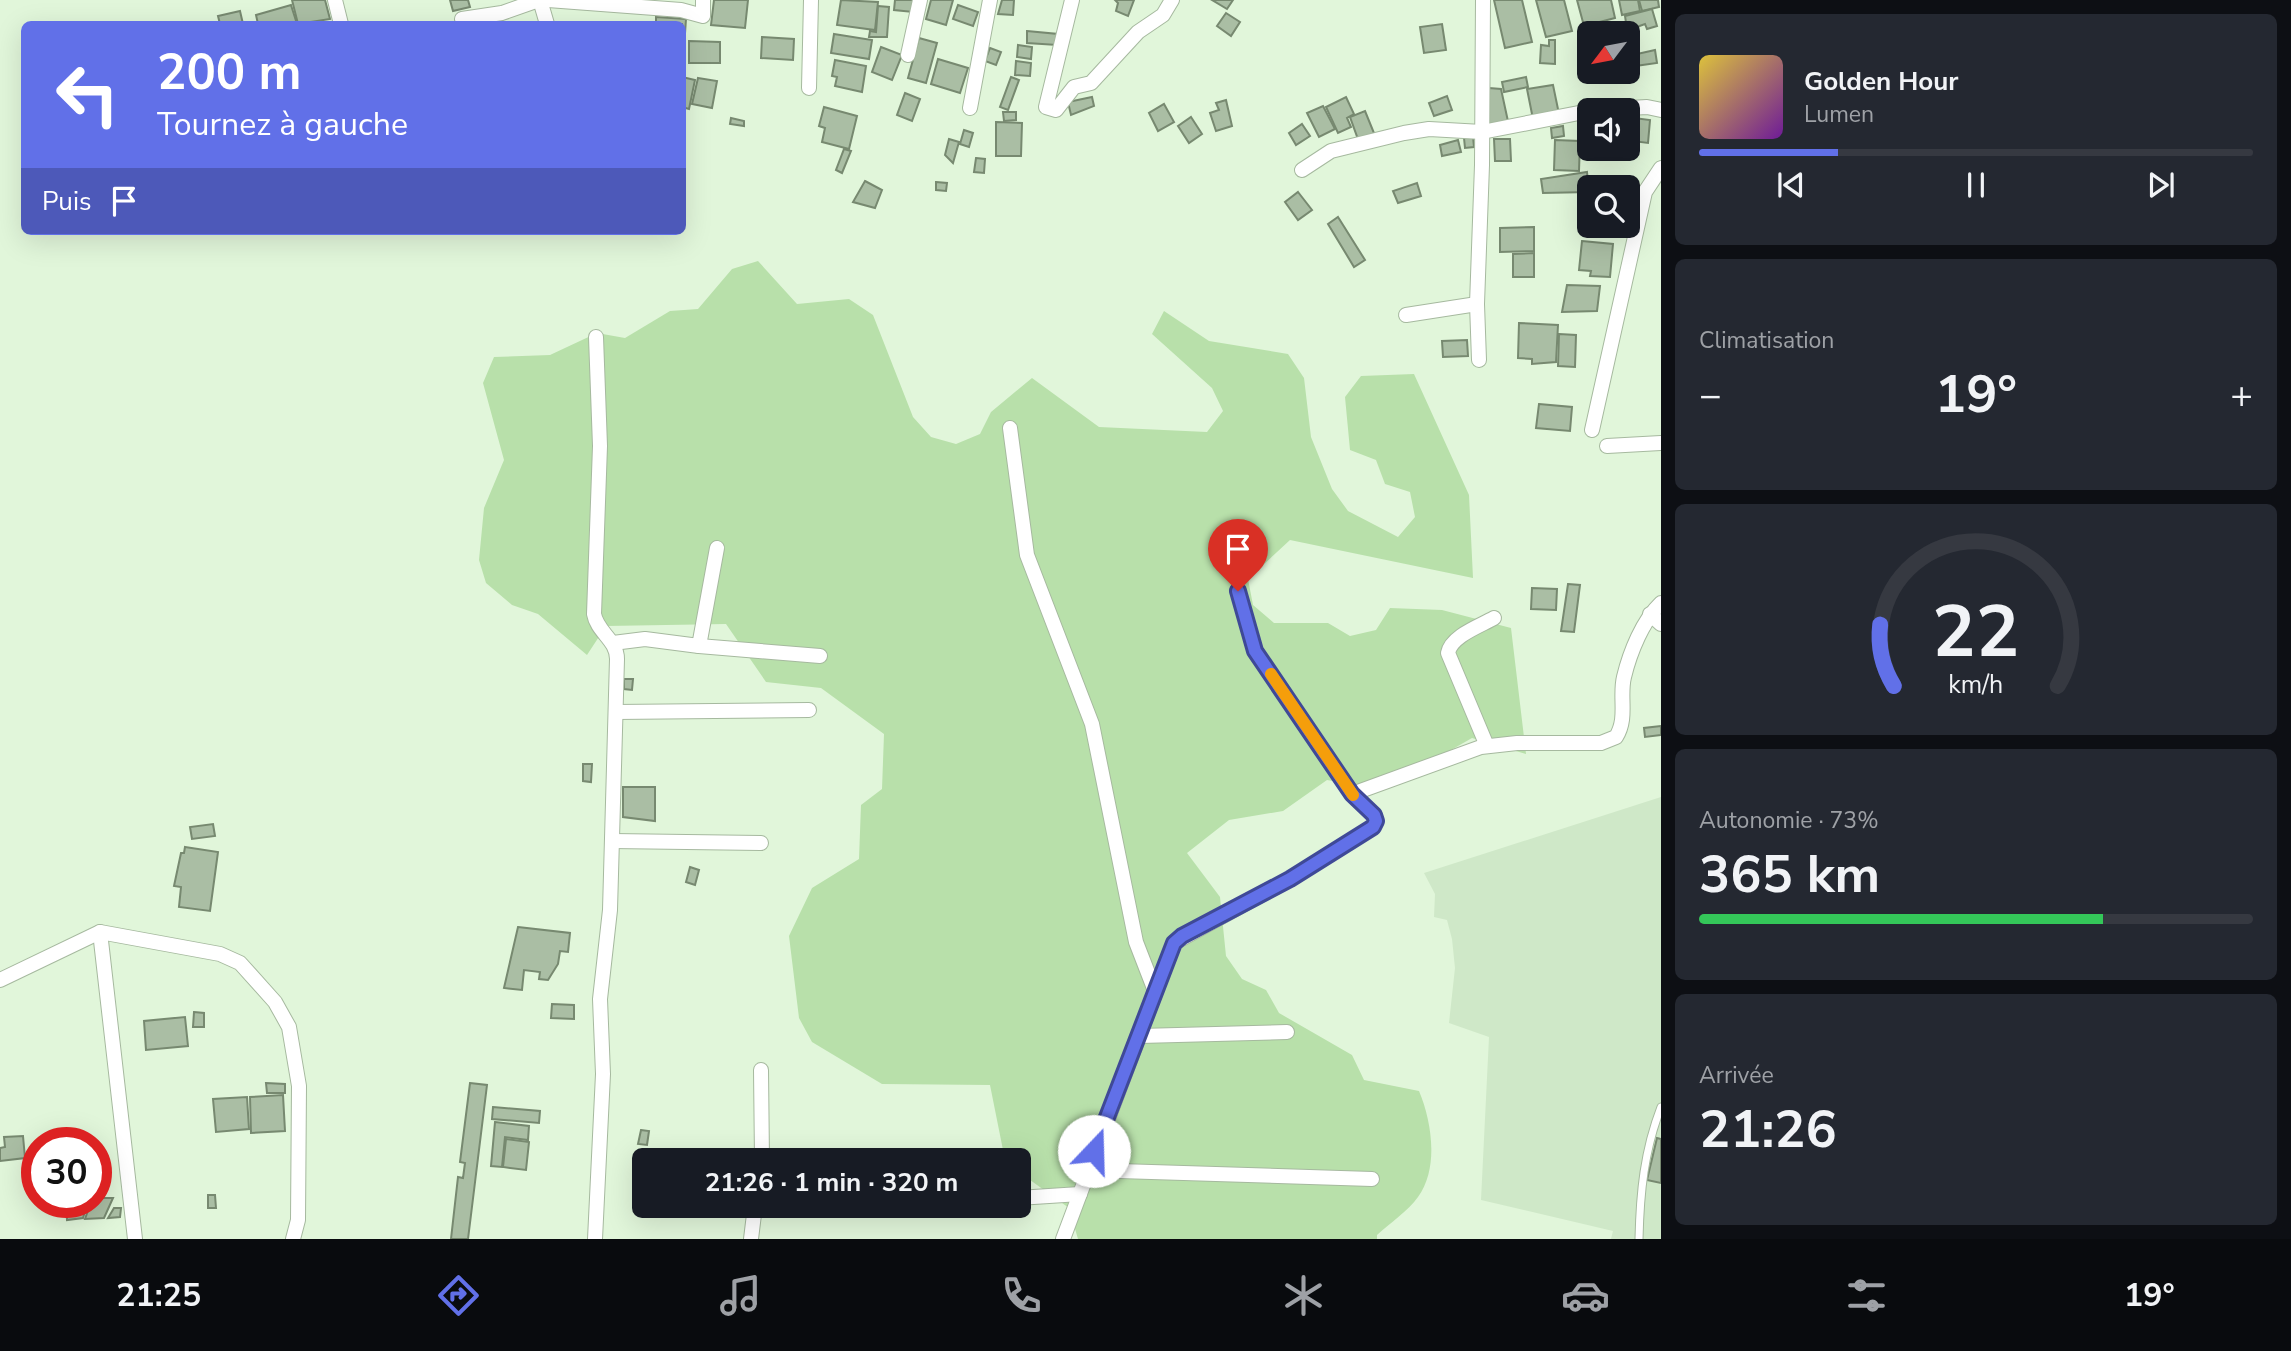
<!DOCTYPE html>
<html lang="fr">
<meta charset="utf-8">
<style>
:root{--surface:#171b24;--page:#242831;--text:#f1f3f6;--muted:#9ea1a6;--line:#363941;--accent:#6170e8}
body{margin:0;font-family:"Nunito Sans",sans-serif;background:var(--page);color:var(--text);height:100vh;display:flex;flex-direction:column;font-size:26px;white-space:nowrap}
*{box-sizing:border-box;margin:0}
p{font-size:23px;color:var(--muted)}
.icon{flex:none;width:38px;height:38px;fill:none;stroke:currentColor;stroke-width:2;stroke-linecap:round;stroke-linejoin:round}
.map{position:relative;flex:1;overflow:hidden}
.side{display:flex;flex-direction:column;gap:14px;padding:14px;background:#0d0f14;width:630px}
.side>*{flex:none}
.banner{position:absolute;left:21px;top:21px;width:665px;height:214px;border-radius:10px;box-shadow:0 7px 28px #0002;background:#6170e8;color:#fff;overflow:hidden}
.needle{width:46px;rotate:238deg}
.controls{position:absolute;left:1577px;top:21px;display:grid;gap:14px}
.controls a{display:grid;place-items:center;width:63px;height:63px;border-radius:10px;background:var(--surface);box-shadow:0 7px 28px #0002;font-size:35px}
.speed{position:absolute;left:21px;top:1127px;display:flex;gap:14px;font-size:35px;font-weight:700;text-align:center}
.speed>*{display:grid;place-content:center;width:91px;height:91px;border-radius:50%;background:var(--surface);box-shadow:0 7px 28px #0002;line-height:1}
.speed .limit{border:10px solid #d22;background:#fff;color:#111}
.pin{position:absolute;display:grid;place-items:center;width:60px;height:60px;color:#fff;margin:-72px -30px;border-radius:50% 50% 50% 0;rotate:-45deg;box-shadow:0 0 7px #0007}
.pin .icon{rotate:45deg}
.me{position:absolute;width:77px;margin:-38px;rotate:21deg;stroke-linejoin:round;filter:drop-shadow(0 0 5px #0008)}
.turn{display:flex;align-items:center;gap:24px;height:147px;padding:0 21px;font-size:32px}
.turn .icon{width:91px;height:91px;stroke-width:2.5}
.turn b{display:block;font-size:49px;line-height:60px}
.then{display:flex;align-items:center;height:66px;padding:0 21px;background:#0003;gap:14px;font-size:26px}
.big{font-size:52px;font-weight:700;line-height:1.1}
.side .widget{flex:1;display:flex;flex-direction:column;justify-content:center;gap:10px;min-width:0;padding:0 24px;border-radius:10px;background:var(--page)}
.side .dial{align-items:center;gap:0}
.dial svg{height:182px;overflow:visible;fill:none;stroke:var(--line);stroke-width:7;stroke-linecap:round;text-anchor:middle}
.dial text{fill:var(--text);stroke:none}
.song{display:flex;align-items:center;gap:21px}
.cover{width:84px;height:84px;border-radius:10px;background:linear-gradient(135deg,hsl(50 70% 55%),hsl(280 70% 35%))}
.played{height:7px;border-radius:4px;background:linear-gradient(90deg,var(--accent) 25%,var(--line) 25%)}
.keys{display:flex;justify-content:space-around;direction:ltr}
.heat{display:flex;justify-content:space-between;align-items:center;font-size:38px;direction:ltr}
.charge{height:10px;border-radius:5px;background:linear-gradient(90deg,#34c759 73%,var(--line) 0)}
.trip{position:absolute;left:632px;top:1148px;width:399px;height:70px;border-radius:10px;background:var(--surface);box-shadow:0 7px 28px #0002;font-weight:700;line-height:70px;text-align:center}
.tabs{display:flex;height:112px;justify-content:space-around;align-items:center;background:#090b0e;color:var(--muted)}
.tabs .icon{width:49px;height:49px}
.tabs .active{color:var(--accent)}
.tabs b{font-size:32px;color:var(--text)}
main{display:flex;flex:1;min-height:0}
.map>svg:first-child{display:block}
.built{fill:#cfe8c8}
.green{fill:#b8e0aa}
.building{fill:#aabea4;stroke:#778970;stroke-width:2}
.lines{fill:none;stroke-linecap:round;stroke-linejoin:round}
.service-casing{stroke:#a6b99f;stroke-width:9}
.minor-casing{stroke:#a6b99f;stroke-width:16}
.service{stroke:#fff;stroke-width:7}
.minor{stroke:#fff;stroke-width:14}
.route-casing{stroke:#3f4997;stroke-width:18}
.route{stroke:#6170e8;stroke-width:12}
.slow{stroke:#f59e0b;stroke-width:12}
</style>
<main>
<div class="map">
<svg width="1661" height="1239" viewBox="0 0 1661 1239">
<rect width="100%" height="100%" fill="#e1f6da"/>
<path class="built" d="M 1661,797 L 1661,1239 L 1611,1239 L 1613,1231 L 1481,1200 L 1489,1037 L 1449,1023 L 1455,968 L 1452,939 L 1447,920 L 1434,917 L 1435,894 L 1424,873 Z"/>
<path class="green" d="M 758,261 L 797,304 L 849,299 L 873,315 L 913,417 L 931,437 L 956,444 L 980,434 L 991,412 L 1032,378 L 1099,427 L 1207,432 L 1223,411 L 1212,388 L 1152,334 L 1164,311 L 1209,341 L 1288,354 L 1304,378 L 1311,437 L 1332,489 L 1348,511 L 1398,537 L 1415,517 L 1410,492 L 1385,484 L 1376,460 L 1350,450 L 1345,397 L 1361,376 L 1414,374 L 1469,495 L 1473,578 L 1290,540 L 1248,579 L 1253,605 L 1274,623 L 1328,623 L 1350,636 L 1376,630 L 1390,608 L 1442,610 L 1511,628 L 1526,754 L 1472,738 L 1381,790 L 1327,780 L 1283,811 L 1229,820 L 1187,853 L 1220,897 L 1226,956 L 1242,979 L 1266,990 L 1279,1013 L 1352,1055 L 1364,1080 L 1419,1091 C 1432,1122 1439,1168 1418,1197 C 1408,1211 1390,1223 1377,1235 L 1377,1239 L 1078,1239 L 1069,1208 L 1019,1172 L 1018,1160 L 1005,1160 L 990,1085 L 882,1084 L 812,1042 L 799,1018 L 789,936 L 812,888 L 859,859 L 861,805 L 882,789 L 884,734 L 821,688 L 766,682 L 726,624 L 606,626 L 587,655 L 538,614 L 512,605 L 486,583 L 479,560 L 484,508 L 504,460 L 483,383 L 494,357 L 550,355 L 597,333 L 625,338 L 670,311 L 698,309 L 732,269 Z"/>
<g class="building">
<path d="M 292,0 L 325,0 L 330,19 L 298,24 Z"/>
<path d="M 450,0 L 468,0 L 470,7 L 453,11 Z"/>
<path d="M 714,0 L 748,0 L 745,28 L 711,25 Z"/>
<path d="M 841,0 L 878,2 L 875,30 L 837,25 Z"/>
<path d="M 895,0 L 914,0 L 913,12 L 894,10 Z"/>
<path d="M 931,0 L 953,0 L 946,25 L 926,19 Z"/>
<path d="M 1002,0 L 1014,0 L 1013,15 L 998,14 Z"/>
<path d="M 1115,0 L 1134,0 L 1128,16 L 1116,11 L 1118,3 Z"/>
<path d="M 1212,0 L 1233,0 L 1227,9 Z"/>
<path d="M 1494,0 L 1522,0 L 1532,42 L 1505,48 Z"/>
<path d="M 1536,0 L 1564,0 L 1572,31 L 1546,37 Z"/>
<path d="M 1577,0 L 1611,0 L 1615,18 L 1584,26 Z"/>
<path d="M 1619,0 L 1638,0 L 1640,11 L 1622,15 Z"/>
<path d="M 1639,0 L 1658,0 L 1659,7 L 1642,11 Z"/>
<path d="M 291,5 L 297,24 L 258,24 L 256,15 Z"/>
<path d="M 958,5 L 978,12 L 973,26 L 953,19 Z"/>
<path d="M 878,6 L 889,7 L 887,37 L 869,37 L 870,31 L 876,32 Z"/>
<path d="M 1652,9 L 1657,26 L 1647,29 L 1645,24 L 1634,28 L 1635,33 L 1628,36 L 1625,16 Z"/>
<path d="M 240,11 L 243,24 L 220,24 L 218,16 Z"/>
<path d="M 1226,13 L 1240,22 L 1231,36 L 1217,26 Z"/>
<path d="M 656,17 L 686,19 L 684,48 L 682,24 L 656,24 Z"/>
<path d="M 1442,24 L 1446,50 L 1424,53 L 1420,27 Z"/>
<path d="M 1027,31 L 1058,34 L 1057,45 L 1027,43 Z"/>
<path d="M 834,34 L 872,40 L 869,59 L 831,53 Z"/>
<path d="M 762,37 L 794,39 L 793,60 L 761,58 Z"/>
<path d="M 919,38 L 937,43 L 926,83 L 908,78 Z"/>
<path d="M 1549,40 L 1555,40 L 1555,64 L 1540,63 L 1541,45 L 1549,46 Z"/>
<path d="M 689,41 L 720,42 L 720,63 L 689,63 Z"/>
<path d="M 1018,45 L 1032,47 L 1031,59 L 1017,57 Z"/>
<path d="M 881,47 L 902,55 L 892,80 L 872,72 Z"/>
<path d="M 990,48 L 1001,52 L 996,65 L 985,61 Z"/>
<path d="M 1655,50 L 1657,63 L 1628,67 L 1628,56 Z"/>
<path d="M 938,59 L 968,68 L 960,93 L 931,84 Z"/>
<path d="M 835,60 L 866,66 L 862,92 L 835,86 L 837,77 L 832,76 Z"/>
<path d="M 1016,61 L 1031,63 L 1030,76 L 1015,75 Z"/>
<path d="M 1598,72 L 1624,72 L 1625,80 L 1617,81 L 1616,76 L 1599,79 Z"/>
<path d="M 682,77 L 695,80 L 689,109 L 682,107 Z"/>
<path d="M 1011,77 L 1019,80 L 1008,110 L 1000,107 Z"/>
<path d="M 1526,77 L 1528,87 L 1504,92 L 1502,82 Z"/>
<path d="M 698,78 L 717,81 L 712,108 L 692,104 Z"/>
<path d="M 1553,85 L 1559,114 L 1533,119 L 1527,89 Z"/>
<path d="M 1489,88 L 1501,89 L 1509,126 L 1489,129 Z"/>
<path d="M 905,93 L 920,99 L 912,121 L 897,115 Z"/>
<path d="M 1447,96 L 1452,110 L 1434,116 L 1429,103 Z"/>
<path d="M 1092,97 L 1094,106 L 1071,115 L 1068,102 Z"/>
<path d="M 1346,97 L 1354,114 L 1347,118 L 1351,127 L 1338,133 L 1326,107 Z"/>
<path d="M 1226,100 L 1232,126 L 1216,131 L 1210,113 L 1219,110 L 1216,103 Z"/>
<path d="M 1164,104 L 1174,122 L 1158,131 L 1149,113 Z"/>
<path d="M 1323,106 L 1335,129 L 1319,137 L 1307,113 Z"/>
<path d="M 824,107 L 857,116 L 849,149 L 822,142 L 825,128 L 819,126 Z"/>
<path d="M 1365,111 L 1376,138 L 1359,142 L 1350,117 Z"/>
<path d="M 1003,112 L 1016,112 L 1016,120 L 1004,121 Z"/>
<path d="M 1191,117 L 1202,134 L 1189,143 L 1178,126 Z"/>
<path d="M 731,118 L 744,121 L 744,126 L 730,124 Z"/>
<path d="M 1634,118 L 1650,120 L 1648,143 L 1632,141 Z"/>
<path d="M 996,122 L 1022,123 L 1021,156 L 996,156 Z"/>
<path d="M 1302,124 L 1310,136 L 1296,145 L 1289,133 Z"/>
<path d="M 1563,126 L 1564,136 L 1552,138 L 1551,128 Z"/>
<path d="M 964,130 L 973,133 L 969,147 L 960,144 Z"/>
<path d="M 1473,137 L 1474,147 L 1465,148 L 1464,138 Z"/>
<path d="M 949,139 L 959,142 L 953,163 L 945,155 Z"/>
<path d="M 1494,139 L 1510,139 L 1511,161 L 1495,161 Z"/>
<path d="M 1458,140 L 1461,152 L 1442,156 L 1440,145 Z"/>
<path d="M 1555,140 L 1580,141 L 1579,171 L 1554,170 Z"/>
<path d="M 844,149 L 851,151 L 842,173 L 836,170 Z"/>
<path d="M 976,158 L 985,159 L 984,173 L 974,172 Z"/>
<path d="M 1587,172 L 1589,192 L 1543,193 L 1541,179 Z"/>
<path d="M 865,181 L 882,190 L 875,208 L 853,202 Z"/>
<path d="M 936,182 L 947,183 L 946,191 L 936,190 Z"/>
<path d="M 1417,183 L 1421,196 L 1398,203 L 1393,191 Z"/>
<path d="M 1298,192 L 1312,210 L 1298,220 L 1285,202 Z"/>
<path d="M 1338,217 L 1365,260 L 1354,267 L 1328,224 Z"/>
<path d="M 1534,227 L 1534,251 L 1500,252 L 1500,228 Z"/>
<path d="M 1582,241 L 1613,244 L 1610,277 L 1590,276 L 1591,271 L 1579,270 Z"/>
<path d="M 1534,253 L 1534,277 L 1513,277 L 1513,254 Z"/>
<path d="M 1567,285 L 1600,286 L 1597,311 L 1562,312 Z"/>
<path d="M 1519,323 L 1558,325 L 1556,362 L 1532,364 L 1532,359 L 1518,358 Z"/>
<path d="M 1559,334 L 1576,335 L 1575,367 L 1558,366 Z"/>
<path d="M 1467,340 L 1468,356 L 1443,357 L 1442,341 Z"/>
<path d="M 1539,404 L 1572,407 L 1570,431 L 1536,428 Z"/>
<path d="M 1568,584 L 1580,585 L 1574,632 L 1561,631 Z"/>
<path d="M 1532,588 L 1557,589 L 1556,610 L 1531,609 Z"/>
<path d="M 624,679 L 633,679 L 632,690 L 624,689 Z"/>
<path d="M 1661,726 L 1661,735 L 1645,737 L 1644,728 Z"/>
<path d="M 583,764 L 592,764 L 591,782 L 583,781 Z"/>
<path d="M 623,787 L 655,787 L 655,821 L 623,817 Z"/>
<path d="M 213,824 L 215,836 L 192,839 L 190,827 Z"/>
<path d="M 185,847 L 218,852 L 210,911 L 179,907 L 181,887 L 174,886 L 181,853 L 184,853 Z"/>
<path d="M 690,867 L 699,870 L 695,885 L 686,882 Z"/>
<path d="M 518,927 L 570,933 L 568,952 L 560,951 L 558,964 L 548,980 L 539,979 L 540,972 L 524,970 L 522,990 L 504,988 Z"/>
<path d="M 552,1004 L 574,1005 L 574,1019 L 551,1018 Z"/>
<path d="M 194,1012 L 204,1013 L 204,1027 L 193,1027 Z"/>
<path d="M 185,1017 L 188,1046 L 146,1050 L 144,1021 Z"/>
<path d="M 266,1083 L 285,1084 L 285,1093 L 267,1093 Z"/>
<path d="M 470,1083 L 487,1085 L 468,1239 L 451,1239 L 458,1177 L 463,1178 L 465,1163 L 460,1162 Z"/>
<path d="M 283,1095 L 285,1131 L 251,1133 L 250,1097 Z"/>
<path d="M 247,1097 L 249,1129 L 216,1132 L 213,1099 Z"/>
<path d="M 493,1107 L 540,1111 L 539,1123 L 492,1119 Z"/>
<path d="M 495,1122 L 529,1126 L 528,1140 L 505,1137 L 502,1167 L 491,1166 Z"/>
<path d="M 641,1130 L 649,1131 L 647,1145 L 638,1144 Z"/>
<path d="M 23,1136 L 25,1158 L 0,1161 L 0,1148 L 5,1147 L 4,1137 Z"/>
<path d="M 1657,1138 L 1661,1139 L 1661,1183 L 1647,1180 Z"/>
<path d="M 506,1139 L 529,1142 L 526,1170 L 503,1167 Z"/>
<path d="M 208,1195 L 215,1195 L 216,1208 L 208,1208 Z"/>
<path d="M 96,1198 L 113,1198 L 104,1218 L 85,1219 L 91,1202 L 96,1202 Z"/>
<path d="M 66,1202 L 88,1202 L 83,1218 L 67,1220 Z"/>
<path d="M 114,1208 L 121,1208 L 120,1217 L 108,1218 Z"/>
</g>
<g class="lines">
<defs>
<path id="service" d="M 1639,1239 C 1640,1193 1644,1151 1661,1107"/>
<g id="minor">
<path d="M 335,0 L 341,24"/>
<path d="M 540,0 L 547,24"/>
<path d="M 548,0 L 681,10 L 703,16 L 703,0"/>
<path d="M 1072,0 L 1046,107 L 1056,110 L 1074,87 L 1091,83 L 1138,32 L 1163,15 L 1172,0"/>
<path d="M 462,19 L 502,13 L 539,0"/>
<path d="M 908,55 L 920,0"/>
<path d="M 809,88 L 811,0"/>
<path d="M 970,108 L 990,0"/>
<path d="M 1594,110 L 1647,107 L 1661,110"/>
<path d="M 1302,170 L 1331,151 L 1404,133 L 1429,129 L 1482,132 L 1589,111"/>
<path d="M 1406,315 L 1477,304"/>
<path d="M 1479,360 L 1477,304 L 1482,165 L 1483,0"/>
<path d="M 1010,428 L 1027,555 L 1092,724 L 1136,942 L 1155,991"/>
<path d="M 1592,430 L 1645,192 L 1661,168"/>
<path d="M 1607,446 L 1661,443"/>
<path d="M 1238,591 L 1255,651 L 1352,794"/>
<path d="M 1650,614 L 1661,624"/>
<path d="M 613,643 L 645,639 L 699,646 L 717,548"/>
<path d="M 699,646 L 820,656"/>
<path d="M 616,712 L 809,710"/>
<path d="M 1487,746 L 1448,653 C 1451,636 1480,626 1494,618"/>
<path d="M 612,841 L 761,843"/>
<path d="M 100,932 L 135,1239"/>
<path d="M 0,980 L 100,932 L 220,954 L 240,963 L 275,1002 L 289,1027 L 299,1086 L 298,1220 L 293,1239"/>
<path d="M 1140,1036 L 1287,1032"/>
<path d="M 761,1070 L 762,1160"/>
<path d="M 1087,1170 L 1372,1179"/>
<path d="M 1018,1198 L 1080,1194"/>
<path d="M 595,1239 L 603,1074 L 600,999 L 610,910 L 617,659 C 617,640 597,632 594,614 L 600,446 L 596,337"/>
<path d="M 751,1239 L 755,1206"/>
<path d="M 1063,1239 L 1174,943 L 1290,879 L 1373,827 L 1376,821 L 1374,815 L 1352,794 L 1481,747 L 1517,743 L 1601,743 L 1616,737 C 1628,718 1619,697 1624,677 C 1630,652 1643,620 1661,603"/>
</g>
</defs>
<use href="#service" class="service-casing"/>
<use href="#minor" class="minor-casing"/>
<use href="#service" class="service"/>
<use href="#minor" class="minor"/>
</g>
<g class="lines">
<defs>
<path id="route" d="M 1094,1151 L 1174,943 L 1182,936 L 1290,879 L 1373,827 L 1376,821 L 1374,815 L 1352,794 L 1255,651 L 1238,591"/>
</defs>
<use href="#route" class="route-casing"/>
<use href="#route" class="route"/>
<path class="slow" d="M 1271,674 L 1353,795"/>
</g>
</svg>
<div class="controls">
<a><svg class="needle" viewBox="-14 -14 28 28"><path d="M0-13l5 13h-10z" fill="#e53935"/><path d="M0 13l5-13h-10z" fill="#9ea1a6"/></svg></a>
<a><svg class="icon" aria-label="sound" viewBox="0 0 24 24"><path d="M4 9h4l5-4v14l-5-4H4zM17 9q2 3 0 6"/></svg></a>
<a><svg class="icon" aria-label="search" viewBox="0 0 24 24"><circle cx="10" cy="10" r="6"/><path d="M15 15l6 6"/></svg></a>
</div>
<div class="speed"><div class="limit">30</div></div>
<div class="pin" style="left:1238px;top:591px;background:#d93025"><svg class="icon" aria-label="arrive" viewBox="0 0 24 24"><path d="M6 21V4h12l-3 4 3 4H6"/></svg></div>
<svg class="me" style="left:1094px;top:1151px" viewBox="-20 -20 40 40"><circle r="19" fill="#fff"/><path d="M0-13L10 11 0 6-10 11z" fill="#6170e8"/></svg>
<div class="trip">21:26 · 1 min · 320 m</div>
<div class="banner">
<div class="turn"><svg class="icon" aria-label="left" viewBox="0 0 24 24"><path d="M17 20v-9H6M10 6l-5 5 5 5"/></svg><div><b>200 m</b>Tournez à gauche</div></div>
<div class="then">Puis<svg class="icon" aria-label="arrive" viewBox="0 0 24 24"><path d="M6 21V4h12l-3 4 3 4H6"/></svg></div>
</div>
</div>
<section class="side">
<div class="widget">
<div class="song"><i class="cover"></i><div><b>Golden Hour</b><p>Lumen</p></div></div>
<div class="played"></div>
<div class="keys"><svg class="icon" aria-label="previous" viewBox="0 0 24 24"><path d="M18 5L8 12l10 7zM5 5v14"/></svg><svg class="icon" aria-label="pause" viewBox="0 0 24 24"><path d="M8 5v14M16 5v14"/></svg><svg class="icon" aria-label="next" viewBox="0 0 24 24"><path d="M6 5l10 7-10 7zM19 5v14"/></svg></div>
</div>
<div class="widget"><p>Climatisation</p>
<div class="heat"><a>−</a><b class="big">19°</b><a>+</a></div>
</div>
<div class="widget dial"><svg viewBox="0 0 100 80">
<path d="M14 69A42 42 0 1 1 86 69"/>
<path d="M14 69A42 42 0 0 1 8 42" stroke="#6170e8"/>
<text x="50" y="56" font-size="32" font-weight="700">22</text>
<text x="50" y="72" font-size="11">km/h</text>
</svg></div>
<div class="widget"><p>Autonomie · 73%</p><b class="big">365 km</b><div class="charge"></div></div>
<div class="widget"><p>Arrivée</p><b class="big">21:26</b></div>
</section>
</main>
<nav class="tabs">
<b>21:25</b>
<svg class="icon active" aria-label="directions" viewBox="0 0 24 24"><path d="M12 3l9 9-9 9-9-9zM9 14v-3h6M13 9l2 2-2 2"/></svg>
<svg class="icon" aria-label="music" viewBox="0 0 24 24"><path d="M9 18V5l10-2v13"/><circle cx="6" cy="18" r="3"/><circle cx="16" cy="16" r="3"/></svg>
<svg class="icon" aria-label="phone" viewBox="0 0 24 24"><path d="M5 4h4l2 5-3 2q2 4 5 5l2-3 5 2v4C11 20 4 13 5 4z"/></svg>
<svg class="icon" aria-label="climate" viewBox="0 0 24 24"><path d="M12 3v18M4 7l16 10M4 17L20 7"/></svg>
<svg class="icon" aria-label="car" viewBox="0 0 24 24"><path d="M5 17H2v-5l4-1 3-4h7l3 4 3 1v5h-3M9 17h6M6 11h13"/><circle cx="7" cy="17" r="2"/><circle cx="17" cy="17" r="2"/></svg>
<svg class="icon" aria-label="filters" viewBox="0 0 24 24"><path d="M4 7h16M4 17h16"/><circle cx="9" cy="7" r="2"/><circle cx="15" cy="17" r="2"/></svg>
<b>19°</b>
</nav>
